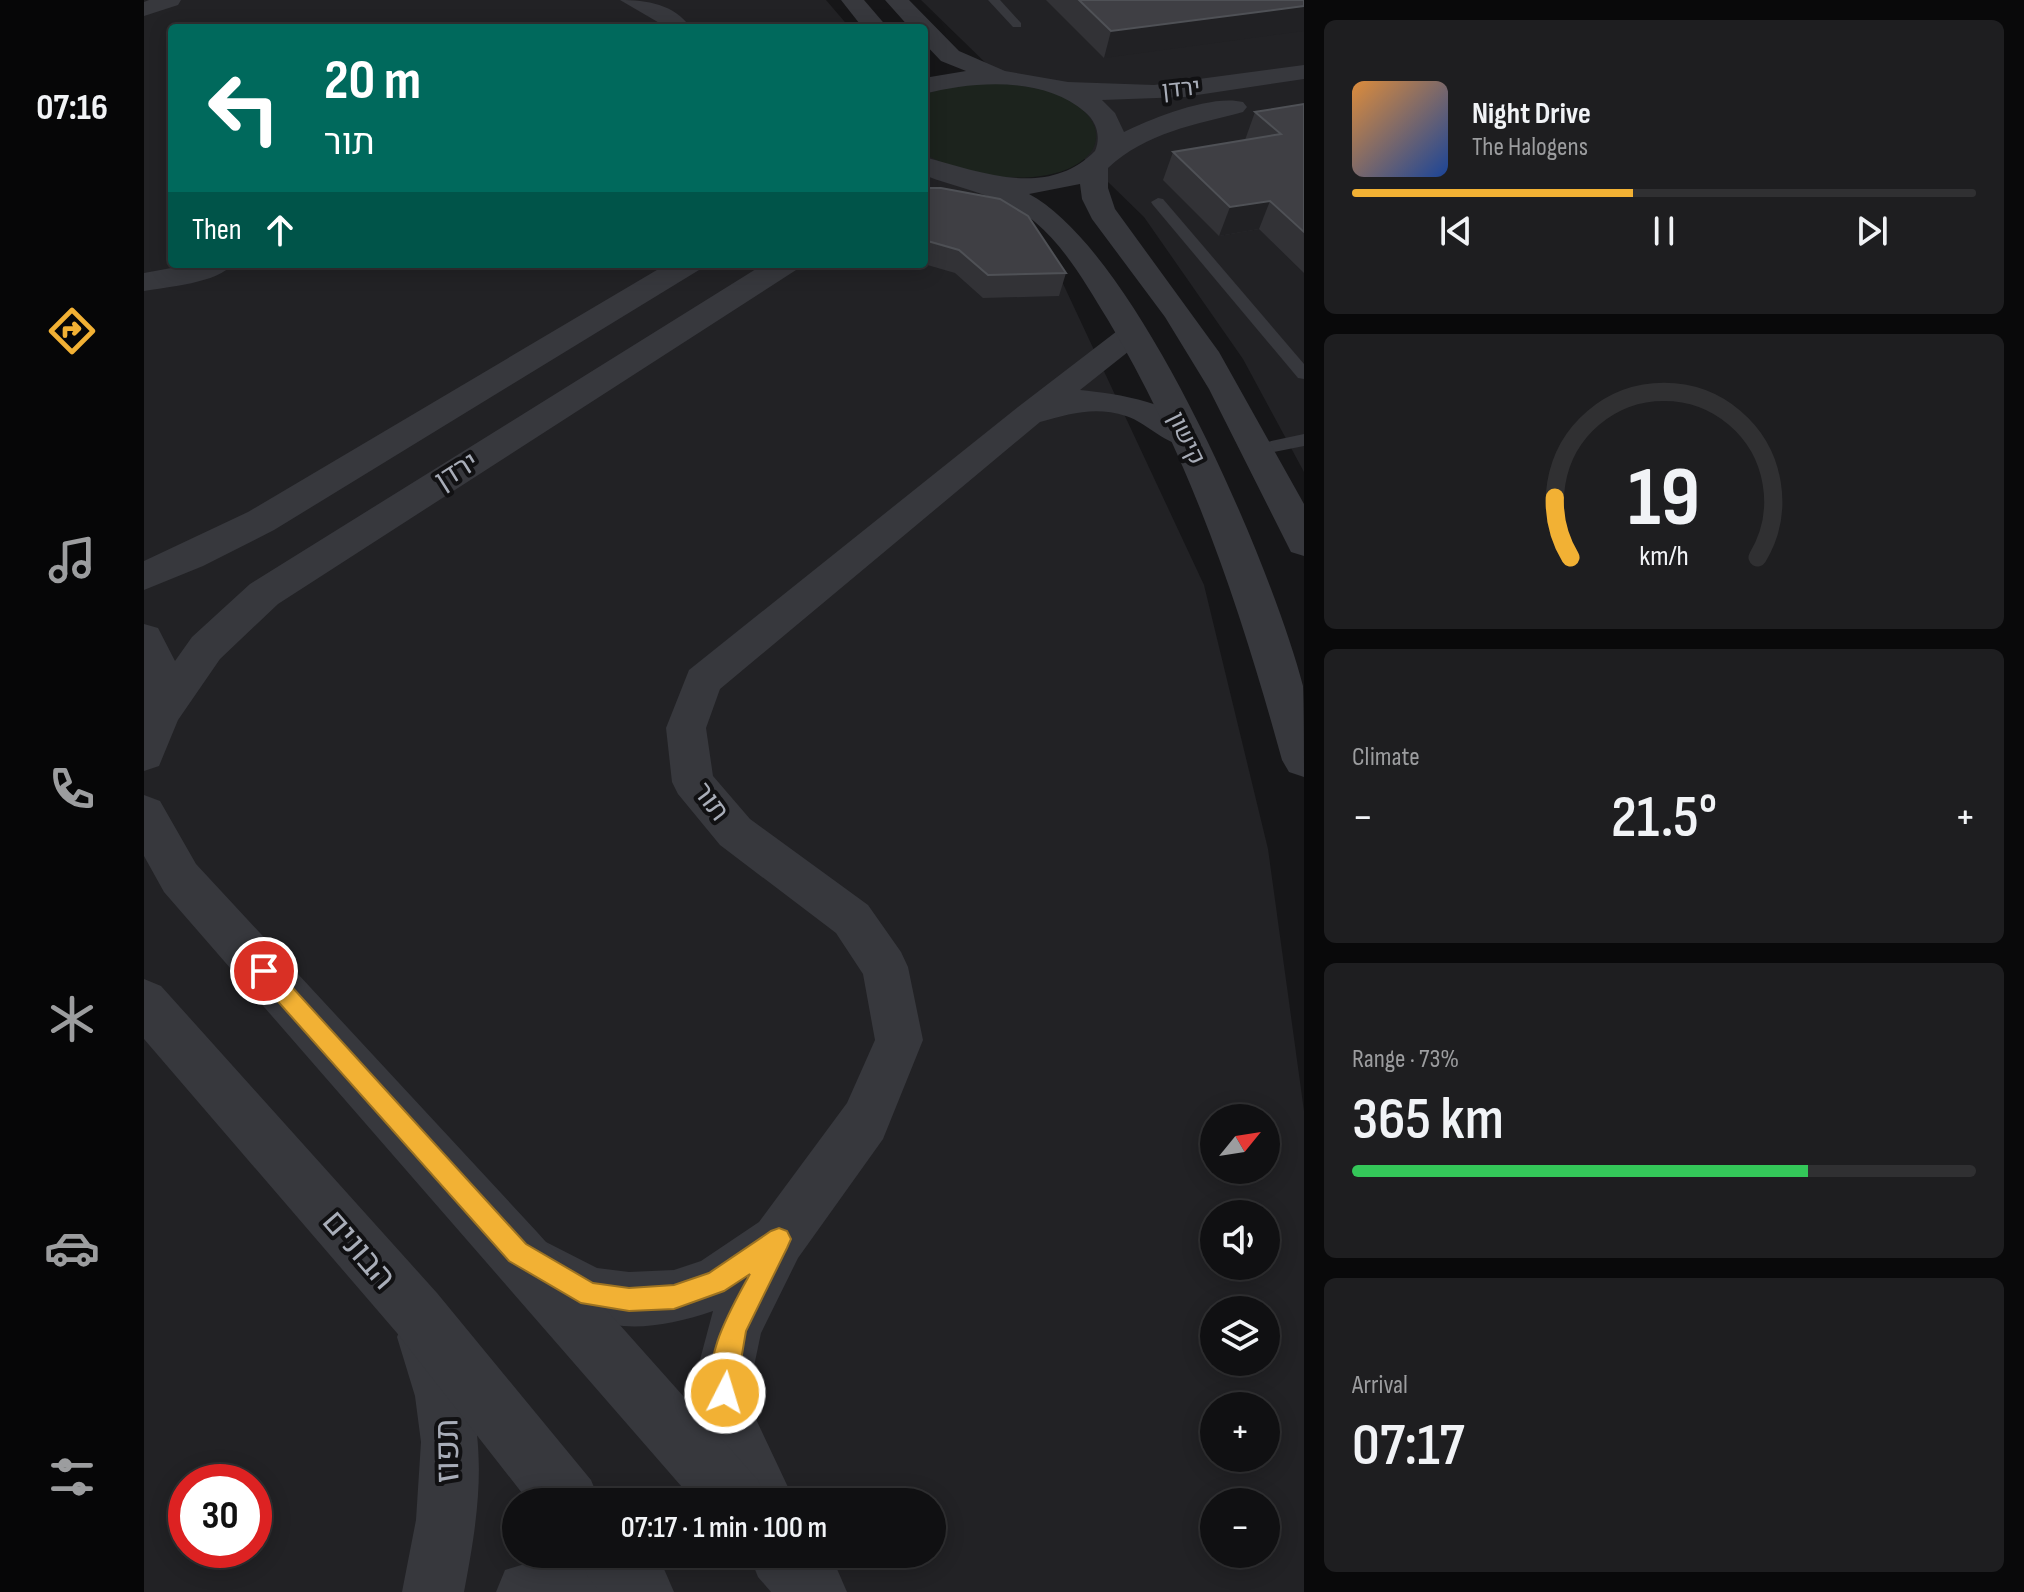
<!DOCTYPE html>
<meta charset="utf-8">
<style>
:root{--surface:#101012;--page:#1e1e20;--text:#f1f3f6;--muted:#9c9d9f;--line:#303032;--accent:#f2b134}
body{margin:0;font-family:"Sofia Sans Condensed",Heebo,sans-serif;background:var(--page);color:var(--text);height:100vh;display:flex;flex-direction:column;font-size:30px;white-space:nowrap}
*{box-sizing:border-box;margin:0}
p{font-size:26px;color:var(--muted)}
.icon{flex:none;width:44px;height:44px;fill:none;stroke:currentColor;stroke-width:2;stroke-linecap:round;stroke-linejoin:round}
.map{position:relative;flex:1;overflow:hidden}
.drawer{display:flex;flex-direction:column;gap:20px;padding:20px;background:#09090a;width:720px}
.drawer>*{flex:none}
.guide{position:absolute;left:24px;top:24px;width:760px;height:244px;border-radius:8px;box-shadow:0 4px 20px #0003,0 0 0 2px var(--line);background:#00695c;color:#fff;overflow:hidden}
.needle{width:52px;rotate:60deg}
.buttons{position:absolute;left:1056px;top:1104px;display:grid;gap:16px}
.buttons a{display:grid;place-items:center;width:80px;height:80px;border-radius:50%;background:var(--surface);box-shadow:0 4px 20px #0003,0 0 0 2px var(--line);font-size:40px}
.speed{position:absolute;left:24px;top:1464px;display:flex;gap:16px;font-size:40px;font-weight:700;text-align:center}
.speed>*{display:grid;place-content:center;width:104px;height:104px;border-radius:50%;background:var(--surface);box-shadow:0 4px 20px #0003,0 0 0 2px var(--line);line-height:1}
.speed .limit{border:12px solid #d22;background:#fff;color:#111}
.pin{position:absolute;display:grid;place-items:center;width:68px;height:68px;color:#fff;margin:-34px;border:4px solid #fff;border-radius:50%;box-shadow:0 2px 8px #0007}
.me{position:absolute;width:88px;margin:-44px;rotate:5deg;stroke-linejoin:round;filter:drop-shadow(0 0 6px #0008)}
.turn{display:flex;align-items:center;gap:28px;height:168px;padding:0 24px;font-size:36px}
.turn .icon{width:104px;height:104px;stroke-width:2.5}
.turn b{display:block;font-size:56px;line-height:68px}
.then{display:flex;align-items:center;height:76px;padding:0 24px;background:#0003;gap:16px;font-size:30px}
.big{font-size:60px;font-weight:600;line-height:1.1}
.drawer .tile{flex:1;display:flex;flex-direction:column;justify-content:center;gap:12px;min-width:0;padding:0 28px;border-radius:12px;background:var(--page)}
.drawer .dial{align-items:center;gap:0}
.dial svg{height:208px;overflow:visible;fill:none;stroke:var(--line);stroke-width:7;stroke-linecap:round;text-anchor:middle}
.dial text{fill:var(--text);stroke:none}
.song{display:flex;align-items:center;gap:24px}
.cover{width:96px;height:96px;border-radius:12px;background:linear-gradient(135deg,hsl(30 70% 55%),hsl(220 70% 35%))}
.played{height:8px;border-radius:4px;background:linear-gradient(90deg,var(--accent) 45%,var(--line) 45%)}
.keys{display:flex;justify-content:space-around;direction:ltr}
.heat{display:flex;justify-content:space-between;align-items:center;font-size:44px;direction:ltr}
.charge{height:12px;border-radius:6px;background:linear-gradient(90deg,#34c759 73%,var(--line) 0)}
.trip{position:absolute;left:358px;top:1488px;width:444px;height:80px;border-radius:40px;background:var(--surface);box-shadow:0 4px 20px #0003,0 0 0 2px var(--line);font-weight:600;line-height:80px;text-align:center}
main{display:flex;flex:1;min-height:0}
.tab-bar{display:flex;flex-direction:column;width:144px;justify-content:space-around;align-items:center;background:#060607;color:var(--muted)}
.tab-bar .icon{width:56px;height:56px}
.tab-bar .active{color:var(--accent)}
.tab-bar b{font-size:36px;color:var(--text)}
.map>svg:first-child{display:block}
.built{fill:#222225;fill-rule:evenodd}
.green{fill:#1c231d}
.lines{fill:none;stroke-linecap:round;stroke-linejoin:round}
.service{fill:#37383d;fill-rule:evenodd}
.minor{fill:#37383d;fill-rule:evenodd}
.tertiary{fill:#37383d;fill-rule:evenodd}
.wall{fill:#323236}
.shaded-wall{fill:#212124}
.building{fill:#3f3f44;stroke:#4f5156;stroke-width:2}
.route{fill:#f2b134;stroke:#9d7322;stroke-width:2}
.labels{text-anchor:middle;stroke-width:8;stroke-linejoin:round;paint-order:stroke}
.far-street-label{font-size:24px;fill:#a8adb8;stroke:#111113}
.street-label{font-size:28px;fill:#a8adb8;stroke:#111113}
.near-street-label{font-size:34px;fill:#a8adb8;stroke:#111113}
</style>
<main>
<nav class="tab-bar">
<b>07:16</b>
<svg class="icon active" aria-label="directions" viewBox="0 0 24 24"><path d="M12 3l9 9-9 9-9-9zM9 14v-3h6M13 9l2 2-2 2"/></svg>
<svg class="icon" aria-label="music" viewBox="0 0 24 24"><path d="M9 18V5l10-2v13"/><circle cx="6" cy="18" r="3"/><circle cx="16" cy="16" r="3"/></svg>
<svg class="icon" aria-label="phone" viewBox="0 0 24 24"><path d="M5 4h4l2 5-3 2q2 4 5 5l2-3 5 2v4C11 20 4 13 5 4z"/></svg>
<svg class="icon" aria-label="climate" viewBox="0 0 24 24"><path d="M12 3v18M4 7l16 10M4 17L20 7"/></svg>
<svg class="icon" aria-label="car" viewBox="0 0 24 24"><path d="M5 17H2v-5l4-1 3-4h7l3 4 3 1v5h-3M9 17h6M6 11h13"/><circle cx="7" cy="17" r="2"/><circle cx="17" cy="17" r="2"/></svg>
<svg class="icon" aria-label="filters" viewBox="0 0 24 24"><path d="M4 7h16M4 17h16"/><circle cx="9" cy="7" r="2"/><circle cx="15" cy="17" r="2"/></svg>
</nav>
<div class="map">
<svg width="1160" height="1592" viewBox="0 0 1160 1592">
<rect width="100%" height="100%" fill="#161618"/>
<g class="built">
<path d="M 0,0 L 682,0 L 706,28 L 28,28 L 28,264 L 780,264 L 780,113 L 907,258 L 1060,585 L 1124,849 L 1160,1111 L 1160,1592 L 0,1592 ZM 1070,1118 L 1122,1118 L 1122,1170 L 1070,1170 ZM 1070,1214 L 1122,1214 L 1122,1266 L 1070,1266 ZM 1070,1310 L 1122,1310 L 1122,1362 L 1070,1362 ZM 1070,1406 L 1122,1406 L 1122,1458 L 1070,1458 ZM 42,1482 L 110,1482 L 110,1550 L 42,1550 ZM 372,1502 L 788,1502 L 788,1554 L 372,1554 ZM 1070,1502 L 1122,1502 L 1122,1554 L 1070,1554 Z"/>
<path d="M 777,0 L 1160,0 L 1160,472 L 1099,359 L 1000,217 Z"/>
</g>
<path class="green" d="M 838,82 C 874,85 929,87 949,123 C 954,133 953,143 947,152 C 914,193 818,178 780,153 L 780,95 L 798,88 Z"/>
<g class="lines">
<g class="service">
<path d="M 844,0 L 856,0 L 877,23 L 877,27 L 869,27 Z"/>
<path d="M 1014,198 L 1019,199 L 1160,364 L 1160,379 L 1154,378 L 1009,205 L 1007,202 Z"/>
<path d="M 1160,434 L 1160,446 L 1115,455 L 1106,449 L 1109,445 Z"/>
</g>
<g class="minor">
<path d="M 5,0 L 37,0 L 34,5 L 0,16 L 0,2 Z"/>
<path d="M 476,0 C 503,0 530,4 547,28 L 524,28 Z"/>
<path d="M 49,264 L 88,264 C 75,283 22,287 0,291 L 0,273 Z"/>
<path d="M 988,325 L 999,328 L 1003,334 L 999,340 L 936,390 C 973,394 1037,402 1059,437 L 1055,445 C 1026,452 1007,424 982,416 C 950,406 926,414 896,422 L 576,689 L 562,728 L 569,776 L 606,819 L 724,905 L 757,952 L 764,967 L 779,1040 L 739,1139 L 654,1258 L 617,1333 L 609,1371 L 610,1415 L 651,1502 L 588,1502 L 552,1415 L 553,1371 L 569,1311 C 510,1331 462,1335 406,1302 C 387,1291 382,1289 373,1268 L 381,1249 L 400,1241 L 453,1268 L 485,1272 L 530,1270 L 557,1261 L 615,1222 L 703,1103 L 731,1040 L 719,974 L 692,933 L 576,845 L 534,794 L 528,782 L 522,728 L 545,670 L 874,407 L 977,328 Z"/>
<path d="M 281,1309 L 301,1317 C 344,1422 341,1483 320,1592 L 258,1592 L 272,1520 L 277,1442 L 271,1396 L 253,1337 L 261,1317 Z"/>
<path d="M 401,1558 L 436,1561 L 458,1570 L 467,1592 L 352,1592 L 361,1570 Z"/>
</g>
<g class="tertiary">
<path d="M 697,0 L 720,0 L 744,28 L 719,28 Z"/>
<path d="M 741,0 L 765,0 L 815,51 L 861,71 L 924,82 L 1010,85 L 1160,65 L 1160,79 L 1040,97 L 958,100 L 971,113 L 980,132 C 1008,118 1068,94 1099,102 L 1103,107 L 1099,112 C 1050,125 1003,132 964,168 L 964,188 L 971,209 L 1075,352 L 1160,504 L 1160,556 L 1147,552 L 1065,389 L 1021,317 L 948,219 L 938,199 L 936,184 L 885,194 C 994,252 1128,566 1159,686 C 1160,711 1160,751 1160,777 L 1145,772 L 1138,760 C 1096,607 1046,457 964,320 C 943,286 922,248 891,222 C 859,195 818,190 780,175 L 780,157 C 835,171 902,200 951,151 C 957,137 953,122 941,112 C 899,76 830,81 780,94 L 780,78 L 822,71 L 797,61 L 780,43 L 780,28 L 766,28 Z"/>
<path d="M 523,264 L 559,264 L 555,270 L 130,530 L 59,566 L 0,590 L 0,561 L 104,512 Z"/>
<path d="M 620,264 L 656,264 L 652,270 L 134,604 L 76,659 L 34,720 L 15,766 L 0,771 L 0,624 L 14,628 L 31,661 L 48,637 L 106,584 Z"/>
<path d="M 0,795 L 16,801 L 52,864 L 393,1232 L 614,1480 L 623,1502 L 551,1502 L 20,892 L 0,856 Z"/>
<path d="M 0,979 L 17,986 L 293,1293 L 447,1480 L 456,1502 L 385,1502 L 253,1333 L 0,1039 Z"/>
<path d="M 435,1554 L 508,1554 L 520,1569 L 530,1592 L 456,1592 L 444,1577 Z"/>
<path d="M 605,1554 L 680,1554 L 693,1569 L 703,1592 L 627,1592 L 614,1577 Z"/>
</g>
</g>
<g class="wall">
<path d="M 902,0 L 1160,0 L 960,58 Z"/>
<path d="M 1160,104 L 1160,273 L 1115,229 L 1075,236 L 1019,180 L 1029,152 L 1101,140 L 1111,112 Z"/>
<path d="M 780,188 L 922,273 L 915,296 L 839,298 L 811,273 L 780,264 Z"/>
</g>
<g class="shaded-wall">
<path d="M 1160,6 L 1160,31 L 960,58 L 967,31 Z"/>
<path d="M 1126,201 L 1115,229 L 1075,236 L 1086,207 Z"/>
</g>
<g class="building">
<path d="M 935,0 L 1160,0 L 1160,6 L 967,31 Z"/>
<path d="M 1160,104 L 1160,232 L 1126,201 L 1086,207 L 1029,152 L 1137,134 L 1111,112 Z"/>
<path d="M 780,188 L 797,188 L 856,199 L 884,216 L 922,273 L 844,275 L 815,250 L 780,240 Z"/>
</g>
<path class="route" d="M 120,962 L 128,965 L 382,1244 L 449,1283 L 485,1288 L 530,1285 L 565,1273 L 627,1231 L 635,1228 L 643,1231 L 647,1239 L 643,1248 L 602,1331 L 590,1401 L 581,1405 L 572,1401 C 555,1361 587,1309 606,1274 L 580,1291 L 530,1309 L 485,1311 L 437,1303 L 365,1261 L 113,978 L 110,971 L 113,965 Z"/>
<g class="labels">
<g class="far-street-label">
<text transform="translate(1037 88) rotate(-6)" y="8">ירדן</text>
<text transform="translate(1043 438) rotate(64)" y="8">קישון</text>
</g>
<g class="street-label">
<text transform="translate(312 470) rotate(-32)" y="10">ירדן</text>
<text transform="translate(568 801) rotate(53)" y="10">תור</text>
</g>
<g class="near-street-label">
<text transform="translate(216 1249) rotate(49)" y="12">הבונים</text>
<text transform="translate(302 1451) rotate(-91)" y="12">תפוז</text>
</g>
</g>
</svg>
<div class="buttons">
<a><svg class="needle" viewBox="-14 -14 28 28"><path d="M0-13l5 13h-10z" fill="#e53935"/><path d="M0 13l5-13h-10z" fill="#9c9d9f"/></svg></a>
<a><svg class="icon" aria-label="sound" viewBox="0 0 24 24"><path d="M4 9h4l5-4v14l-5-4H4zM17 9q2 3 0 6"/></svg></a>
<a><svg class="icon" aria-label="layers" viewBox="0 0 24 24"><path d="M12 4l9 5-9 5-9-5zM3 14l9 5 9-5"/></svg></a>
<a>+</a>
<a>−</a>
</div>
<div class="speed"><div class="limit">30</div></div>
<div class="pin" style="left:120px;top:971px;background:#d93025"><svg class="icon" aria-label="arrive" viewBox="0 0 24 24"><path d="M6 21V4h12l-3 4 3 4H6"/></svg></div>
<svg class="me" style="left:581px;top:1393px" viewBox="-20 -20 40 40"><circle r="17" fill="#f2b134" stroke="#fff" stroke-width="3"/><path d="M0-11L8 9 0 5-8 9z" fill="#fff"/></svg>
<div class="trip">07:17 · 1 min · 100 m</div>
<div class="guide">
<div class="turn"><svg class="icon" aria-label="left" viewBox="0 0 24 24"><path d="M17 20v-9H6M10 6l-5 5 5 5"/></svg><div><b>20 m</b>תור</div></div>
<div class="then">Then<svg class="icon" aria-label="ahead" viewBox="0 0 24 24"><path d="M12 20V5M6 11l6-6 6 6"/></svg></div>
</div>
</div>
<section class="drawer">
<div class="tile">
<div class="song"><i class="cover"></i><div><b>Night Drive</b><p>The Halogens</p></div></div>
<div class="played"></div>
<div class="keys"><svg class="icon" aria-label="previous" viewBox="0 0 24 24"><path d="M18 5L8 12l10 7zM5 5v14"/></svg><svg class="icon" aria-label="pause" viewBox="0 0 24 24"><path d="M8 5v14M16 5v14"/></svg><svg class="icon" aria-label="next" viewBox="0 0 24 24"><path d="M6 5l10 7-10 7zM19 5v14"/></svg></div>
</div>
<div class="tile dial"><svg viewBox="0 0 100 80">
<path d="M14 69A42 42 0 1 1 86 69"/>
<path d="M14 69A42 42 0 0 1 8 46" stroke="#f2b134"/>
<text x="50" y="56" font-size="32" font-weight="700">19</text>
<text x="50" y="72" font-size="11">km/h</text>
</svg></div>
<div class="tile"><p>Climate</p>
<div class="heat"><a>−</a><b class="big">21.5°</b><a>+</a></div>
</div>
<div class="tile"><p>Range · 73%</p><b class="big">365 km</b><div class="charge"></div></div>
<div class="tile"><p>Arrival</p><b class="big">07:17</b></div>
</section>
</main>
